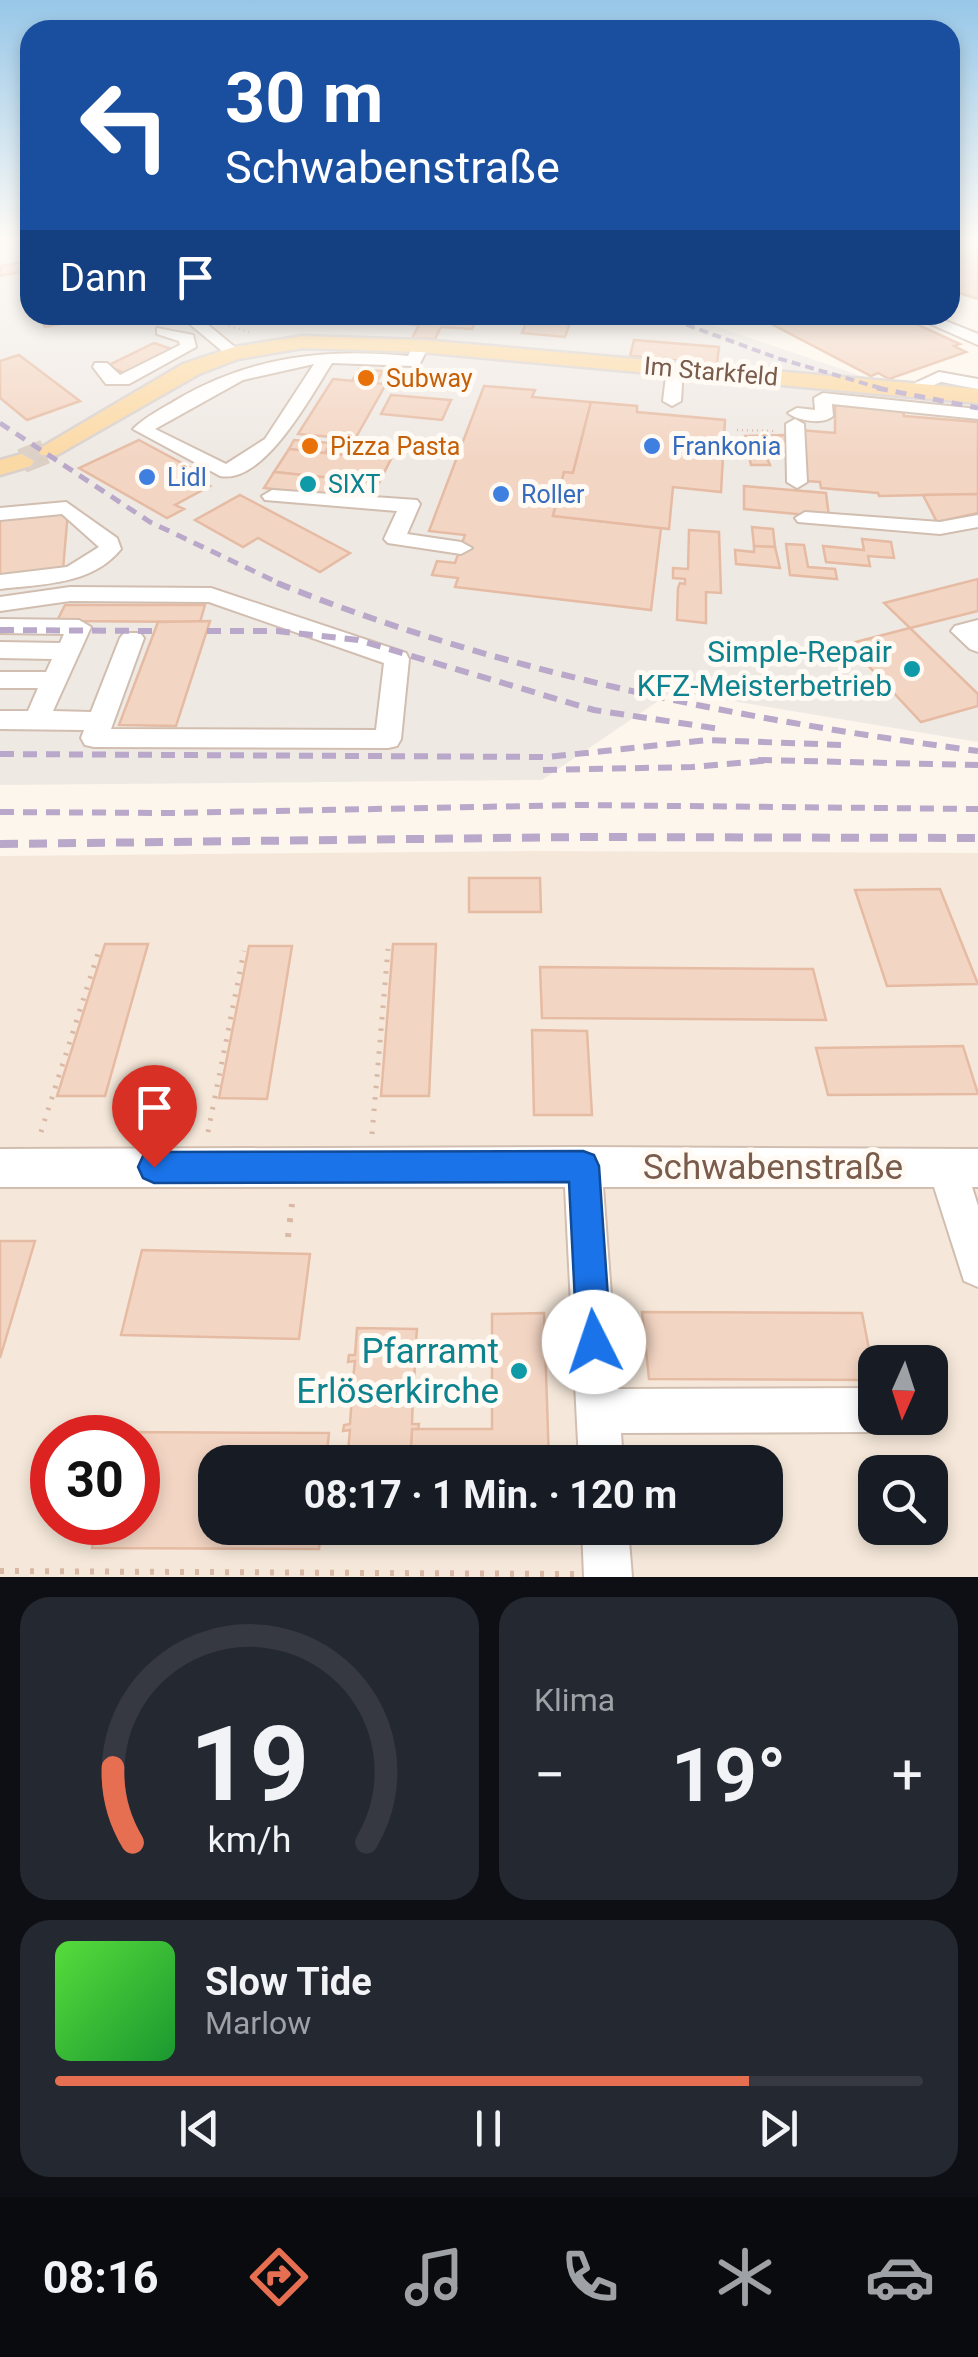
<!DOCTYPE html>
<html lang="de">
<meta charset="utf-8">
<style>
:root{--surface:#171b24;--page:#242831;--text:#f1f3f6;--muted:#9ea1a6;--line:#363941;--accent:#e76f51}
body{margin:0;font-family:Roboto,sans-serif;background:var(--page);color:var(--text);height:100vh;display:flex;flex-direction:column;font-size:38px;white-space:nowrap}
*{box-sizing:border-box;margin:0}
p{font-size:32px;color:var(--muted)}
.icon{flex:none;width:55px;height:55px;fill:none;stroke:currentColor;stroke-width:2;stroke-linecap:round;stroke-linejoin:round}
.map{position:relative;height:1577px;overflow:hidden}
.sheet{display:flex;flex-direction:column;gap:20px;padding:20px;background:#0d0f14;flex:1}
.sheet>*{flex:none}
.banner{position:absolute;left:20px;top:20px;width:940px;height:305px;border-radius:30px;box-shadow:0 5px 15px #0003;background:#1a4fa0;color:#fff;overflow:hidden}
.needle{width:65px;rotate:183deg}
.controls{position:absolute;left:858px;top:1345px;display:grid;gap:20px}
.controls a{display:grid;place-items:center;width:90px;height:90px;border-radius:20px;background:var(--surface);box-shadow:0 5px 15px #0003;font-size:50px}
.speed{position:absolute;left:30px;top:1415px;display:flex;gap:20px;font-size:50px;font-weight:700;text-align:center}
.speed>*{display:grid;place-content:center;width:130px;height:130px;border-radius:50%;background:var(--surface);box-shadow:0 5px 15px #0003;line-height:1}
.speed .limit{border:15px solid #d22;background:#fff;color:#111}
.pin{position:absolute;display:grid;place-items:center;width:85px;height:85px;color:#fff;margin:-102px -42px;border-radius:50% 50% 50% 0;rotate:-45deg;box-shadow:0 0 10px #0007}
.pin .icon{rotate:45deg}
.me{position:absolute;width:110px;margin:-55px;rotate:356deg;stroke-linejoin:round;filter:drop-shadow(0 0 8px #0008)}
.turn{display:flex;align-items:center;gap:35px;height:210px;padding:0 40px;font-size:45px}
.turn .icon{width:130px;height:130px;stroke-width:2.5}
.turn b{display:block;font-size:70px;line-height:85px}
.then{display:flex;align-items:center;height:95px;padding:0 40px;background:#0003;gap:20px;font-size:38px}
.big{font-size:75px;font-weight:700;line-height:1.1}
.sheet .widget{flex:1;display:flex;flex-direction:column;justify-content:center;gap:15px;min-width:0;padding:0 35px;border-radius:30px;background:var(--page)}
.sheet .dial{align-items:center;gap:0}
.dial svg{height:260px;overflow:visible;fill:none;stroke:var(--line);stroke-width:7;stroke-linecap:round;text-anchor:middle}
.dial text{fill:var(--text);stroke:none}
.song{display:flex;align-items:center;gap:30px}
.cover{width:120px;height:120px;border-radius:15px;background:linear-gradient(135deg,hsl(110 70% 55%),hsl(130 70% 35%))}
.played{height:10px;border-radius:5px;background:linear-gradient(90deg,var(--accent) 80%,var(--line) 80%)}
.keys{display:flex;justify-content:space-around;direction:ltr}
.heat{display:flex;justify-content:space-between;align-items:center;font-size:55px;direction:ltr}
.sheet .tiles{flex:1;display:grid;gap:20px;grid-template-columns:1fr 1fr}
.widget:last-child{grid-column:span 2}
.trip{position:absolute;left:198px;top:1445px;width:585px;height:100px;border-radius:30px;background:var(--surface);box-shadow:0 5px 15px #0003;font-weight:700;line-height:100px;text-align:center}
.tab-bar{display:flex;height:160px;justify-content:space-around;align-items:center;background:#090b0e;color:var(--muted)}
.tab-bar .icon{width:70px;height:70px}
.tab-bar .selected{color:var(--accent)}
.tab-bar b{font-size:45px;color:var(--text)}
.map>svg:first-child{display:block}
.residential{fill:#f5e8da;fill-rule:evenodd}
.industrial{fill:#efe9e4}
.building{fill:#f3d5c3;stroke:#e6bba3;stroke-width:2.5}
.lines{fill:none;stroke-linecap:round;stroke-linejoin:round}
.major-tunnel{stroke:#dcd0c4;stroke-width:25;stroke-dasharray:25 12;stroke-linecap:butt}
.minor-casing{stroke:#d1beb0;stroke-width:4}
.major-casing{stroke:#dad1cd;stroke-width:5}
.path-far2{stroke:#d9b8a5;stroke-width:2.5;stroke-dasharray:1 4;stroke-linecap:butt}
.path-far1{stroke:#d9b8a5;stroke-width:5;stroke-dasharray:2.5 9;stroke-linecap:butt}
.path{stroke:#d9b8a5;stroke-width:6;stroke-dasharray:4 11;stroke-linecap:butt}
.minor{fill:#fff;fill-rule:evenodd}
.major{fill:#fbd9a5;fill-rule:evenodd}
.rail-far3{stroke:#b9a8c9;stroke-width:4;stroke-dasharray:9 5;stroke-linecap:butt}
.rail-far2{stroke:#b9a8c9;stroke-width:5;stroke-dasharray:11 8;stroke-linecap:butt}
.rail-far1{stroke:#b9a8c9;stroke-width:6;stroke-dasharray:14 9;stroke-linecap:butt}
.rail{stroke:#b9a8c9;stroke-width:8;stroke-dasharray:18 11;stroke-linecap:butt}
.route{fill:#1a73e8;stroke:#114b97;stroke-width:2.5}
.food-dot{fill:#e8710a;stroke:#fffaf3;stroke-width:4}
.shop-dot{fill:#3f7fe0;stroke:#fffaf3;stroke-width:4}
.culture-dot{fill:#0f9aa8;stroke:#fffaf3;stroke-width:4}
.labels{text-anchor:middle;stroke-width:10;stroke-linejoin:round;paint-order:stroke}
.far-street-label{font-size:25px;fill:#7a5c4d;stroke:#fffaf3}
.far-food-label{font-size:25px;fill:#c56008;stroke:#fffaf3;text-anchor:start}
.far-shop-label{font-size:25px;fill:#366cbe;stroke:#fffaf3;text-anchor:start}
.far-culture-label{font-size:25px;fill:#0d838f;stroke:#fffaf3;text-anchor:start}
.culture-label{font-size:30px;fill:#0d838f;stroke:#fffaf3;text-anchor:end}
.near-street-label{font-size:35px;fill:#7a5c4d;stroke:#fffaf3}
.near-culture-label{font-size:35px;fill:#0d838f;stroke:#fffaf3;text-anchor:end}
</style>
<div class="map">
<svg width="978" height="1577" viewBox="0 0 978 1577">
<rect width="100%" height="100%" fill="#fdf6ec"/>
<path class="residential" d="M 528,851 L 978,853 L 978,1577 L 0,1577 L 0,856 ZM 875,1362 L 930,1362 L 930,1418 L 875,1418 ZM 52,1438 L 138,1438 L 138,1522 L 52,1522 ZM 215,1462 L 765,1462 L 765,1528 L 215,1528 ZM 875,1472 L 930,1472 L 930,1528 L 875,1528 Z"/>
<path class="industrial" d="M 0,238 L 30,238 L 30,315 L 683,315 L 908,392 L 978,405 L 978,742 L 673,691 L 542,780 L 0,785 Z"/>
<g class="building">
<path d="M 950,238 L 978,242 L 978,299 L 950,290 Z"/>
<path d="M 30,260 L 30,270 L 0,276 L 0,266 Z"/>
<path d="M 36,315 L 75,315 L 79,320 L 45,327 Z"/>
<path d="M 413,315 L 479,315 L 472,329 L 441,327 L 435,339 L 412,338 L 419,325 L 408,324 Z"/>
<path d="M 529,315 L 573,315 L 565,337 L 522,333 Z"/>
<path d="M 754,315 L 897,315 L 960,344 L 954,346 L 966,352 L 889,379 L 878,373 L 871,376 Z"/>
<path d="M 634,340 L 719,347 L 717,364 L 630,356 Z"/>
<path d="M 154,343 L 174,350 L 127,374 L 107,366 Z"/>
<path d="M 19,355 L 80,401 L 27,420 L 0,398 L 0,361 Z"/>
<path d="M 359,369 L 383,371 L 376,383 L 352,381 Z"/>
<path d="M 333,379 L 386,384 L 355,439 L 298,434 Z"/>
<path d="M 484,386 L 535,390 L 532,397 L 591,402 L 573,473 L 564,472 L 553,516 L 661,528 L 651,610 L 455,587 L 458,578 L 432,575 L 437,561 L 455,563 L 465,535 L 429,531 Z"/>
<path d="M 391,395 L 451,400 L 442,420 L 381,414 Z"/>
<path d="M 591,402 L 637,406 L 637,412 L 725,420 L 721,492 L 673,487 L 669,529 L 553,516 L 564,472 L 573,473 Z"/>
<path d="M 835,405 L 903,411 L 904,416 L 978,422 L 978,494 L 879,496 L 878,493 L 821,488 L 820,482 L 806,481 L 799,430 L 835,433 Z"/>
<path d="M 788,435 L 790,452 L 764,452 L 770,465 L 751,465 L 745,436 Z"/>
<path d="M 139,440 L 204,475 L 196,479 L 210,486 L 175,505 L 184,509 L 167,518 L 79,468 Z"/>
<path d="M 294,440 L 331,443 L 325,453 L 289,449 Z"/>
<path d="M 289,449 L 325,453 L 391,459 L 379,483 L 274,472 Z"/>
<path d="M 274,472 L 352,480 L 343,497 L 264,488 Z"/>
<path d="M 744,486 L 826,493 L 829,517 L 744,509 Z"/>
<path d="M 978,494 L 978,513 L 937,522 L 923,495 Z"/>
<path d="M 240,495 L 350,553 L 320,572 L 258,538 L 243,547 L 195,520 Z"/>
<path d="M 68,511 L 63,570 L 0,578 L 0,520 Z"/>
<path d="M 752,527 L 773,529 L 775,547 L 754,546 Z"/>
<path d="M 689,530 L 719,532 L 721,593 L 706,592 L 706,623 L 677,620 L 678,588 L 680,583 L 685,584 L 685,579 L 673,578 L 673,568 L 688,569 Z"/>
<path d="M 862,539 L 891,542 L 894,558 L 868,556 L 870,566 L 826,562 L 823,546 L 864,550 Z"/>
<path d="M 786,544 L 804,545 L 808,567 L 835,569 L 837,579 L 790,575 Z"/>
<path d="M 754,546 L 775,547 L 780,568 L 736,564 L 735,550 L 754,552 Z"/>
<path d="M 978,579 L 978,611 L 910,628 L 884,603 Z"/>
<path d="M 65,605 L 205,605 L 200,622 L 57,621 Z"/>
<path d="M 210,621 L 176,726 L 119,725 L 158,622 Z"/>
<path d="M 910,628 L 978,694 L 978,706 L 921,722 L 848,644 Z"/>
<path d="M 469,878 L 540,878 L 541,912 L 469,912 Z"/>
<path d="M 940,889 L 978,984 L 887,986 L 855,890 Z"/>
<path d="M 105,944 L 148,944 L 105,1096 L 57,1096 Z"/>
<path d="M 393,944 L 436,944 L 429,1096 L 381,1096 Z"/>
<path d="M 249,946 L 292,946 L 267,1099 L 219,1098 Z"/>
<path d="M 540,967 L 813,969 L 826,1020 L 542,1018 Z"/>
<path d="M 532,1030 L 587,1031 L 592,1115 L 534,1115 Z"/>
<path d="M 963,1046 L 978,1094 L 828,1095 L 816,1048 Z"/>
<path d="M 0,1241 L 35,1241 L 0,1358 Z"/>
<path d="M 142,1250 L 310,1254 L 299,1339 L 121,1335 Z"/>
<path d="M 642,1312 L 862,1313 L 875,1380 L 649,1379 Z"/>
<path d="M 544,1313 L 549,1462 L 410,1462 L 412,1429 L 492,1429 L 492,1314 Z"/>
<path d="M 357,1328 L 417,1329 L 415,1355 L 422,1355 L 422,1360 L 415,1360 L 414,1388 L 420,1388 L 420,1394 L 413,1394 L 412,1424 L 419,1424 L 418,1429 L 412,1429 L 410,1462 L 347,1462 L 350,1430 L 343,1431 L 344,1425 L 350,1424 L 352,1395 L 346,1394 L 347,1389 L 352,1389 L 355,1361 L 348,1362 L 349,1355 L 355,1355 Z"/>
<path d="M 117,1432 L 329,1433 L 326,1462 L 215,1462 L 215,1528 L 321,1528 L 319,1549 L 92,1548 L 98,1522 L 138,1522 L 138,1438 L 116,1438 Z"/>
</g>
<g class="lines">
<path class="major-tunnel" d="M 22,461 L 49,450"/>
<defs>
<g id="minor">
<path d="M 179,315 L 196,315 L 242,353 L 228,356 Z"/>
<path d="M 910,315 L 931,315 L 978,334 L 978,345 Z"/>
<path d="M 157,328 L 193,335 L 196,347 L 129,384 L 106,384 L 93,367 L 95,363 L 107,363 L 120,375 L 180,345 L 179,341 L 157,334 Z"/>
<path d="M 421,341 L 429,346 L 419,365 L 413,366 L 332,363 C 312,394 264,485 220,476 L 133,429 C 145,417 163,408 178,399 C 249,357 326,348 408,356 L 415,343 ZM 314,364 L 265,439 L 226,464 L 155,429 L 243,380 Z"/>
<path d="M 675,363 L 683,368 L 681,401 L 672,406 L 663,401 L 667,368 Z"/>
<path d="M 939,372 L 978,379 L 978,389 L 941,382 L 909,395 L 900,390 Z"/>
<path d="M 823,393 L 978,409 L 978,419 L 832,404 L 833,416 C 823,425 798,421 788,413 L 797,408 L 815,410 L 814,398 Z"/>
<path d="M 795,419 L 804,424 L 807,482 L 797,488 L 787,482 L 786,424 Z"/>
<path d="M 272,490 L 417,500 L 420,504 L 407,534 L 461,542 L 472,548 L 461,554 L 388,543 L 384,539 L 397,511 L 265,500 L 262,496 Z"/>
<path d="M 66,502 L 117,538 L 121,549 C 92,585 42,584 0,589 L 0,575 L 67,567 L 99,547 L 62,514 L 0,520 L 0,508 Z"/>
<path d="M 805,512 L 940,522 L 978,515 L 978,527 L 940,534 L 798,522 L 795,518 Z"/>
<path d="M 70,587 L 211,588 L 406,653 L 409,659 L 401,739 L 397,746 L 388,748 L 94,747 L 85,745 L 81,738 L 84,730 L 0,729 L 0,711 L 28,711 L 38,688 L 0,688 L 0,672 L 46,672 L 52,659 L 0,658 L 0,642 L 60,643 L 64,634 L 0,633 L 0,619 L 79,620 L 91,627 L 53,711 L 91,712 L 120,638 L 124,633 L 140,633 L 144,638 L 111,729 L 376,730 L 384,663 L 209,602 L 70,601 L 0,611 L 0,597 Z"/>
<path d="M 978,620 L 978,652 L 970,649 L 951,631 L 955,626 Z"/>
<path d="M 583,1147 L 978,1149 L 978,1187 L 972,1187 L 978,1206 L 978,1287 L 964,1281 L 934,1187 L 603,1187 L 618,1389 L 875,1388 L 875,1418 L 894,1418 L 890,1425 L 875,1432 L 621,1433 L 623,1462 L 579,1462 L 565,1187 L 0,1187 L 0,1149 Z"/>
<path d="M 582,1528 L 628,1528 L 632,1577 L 584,1577 Z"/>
</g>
<g id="major">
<path d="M 303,336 L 421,340 L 978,389 L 978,403 L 421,352 L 303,348 L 238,359 L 199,374 L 57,455 L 41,455 L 37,450 L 183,364 L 234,347 Z"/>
<path d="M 22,454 L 34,461 L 31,466 L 0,475 L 0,460 Z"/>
</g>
</defs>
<use href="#minor" class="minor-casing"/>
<use href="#major" class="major-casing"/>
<g class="path-far2">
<path d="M 229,326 L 249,332"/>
<path d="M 737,430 L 777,431"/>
</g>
<g class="path-far1">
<path d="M 41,1132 L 100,947"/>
<path d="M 208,1132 L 244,951"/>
<path d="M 372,1134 L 388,949"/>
</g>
<g class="path">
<path d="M 288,1237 L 292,1204"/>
<path d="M 0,1571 L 575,1574"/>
</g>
<use href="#minor" class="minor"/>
<use href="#major" class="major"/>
<path class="rail-far3" d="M 660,315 L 777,358 L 887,390"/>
<g class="rail-far2">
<path d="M 877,388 L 978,408"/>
<path d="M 0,423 L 150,522 L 283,585"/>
</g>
<g class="rail-far1">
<path d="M 277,583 C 502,673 738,719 978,751"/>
<path d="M 0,630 L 155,631"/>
<path d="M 207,631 L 277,631 L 358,640 L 594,710 L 720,729"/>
<path d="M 0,754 L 548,757 L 707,740 L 844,745"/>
<path d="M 758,760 L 978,765"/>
<path d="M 543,770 L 692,767 L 772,760"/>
<path d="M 0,812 L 173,813 L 578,805 L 978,809"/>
</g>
<path class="rail" d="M 0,844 L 581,837 L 978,838"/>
</g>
<linearGradient id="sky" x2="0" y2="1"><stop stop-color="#97c7e8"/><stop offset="0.52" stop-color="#fefbf6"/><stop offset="1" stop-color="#fefbf6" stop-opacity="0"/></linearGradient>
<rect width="978" height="459" fill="url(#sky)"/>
<path class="route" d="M 583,1151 L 594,1155 L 599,1166 L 611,1342 L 606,1354 L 594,1359 L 582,1354 L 577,1342 L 569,1182 L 154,1183 L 143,1178 L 138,1167 L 143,1156 L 154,1152 Z"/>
<g class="food-dot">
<circle cx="366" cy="378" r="10"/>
<circle cx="310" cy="446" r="10"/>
</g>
<g class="shop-dot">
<circle cx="652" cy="446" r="10"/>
<circle cx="147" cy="477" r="10"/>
<circle cx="501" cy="494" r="10"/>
</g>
<g class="culture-dot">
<circle cx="308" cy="484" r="10"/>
<circle cx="912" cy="669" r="10"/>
<circle cx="519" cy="1371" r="10"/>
</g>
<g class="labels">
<g class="far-street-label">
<text transform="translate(711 371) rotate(5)" y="9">Im Starkfeld</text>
</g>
<g class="far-food-label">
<text x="386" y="387">Subway</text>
<text x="330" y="455">Pizza Pasta</text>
</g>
<g class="far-shop-label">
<text x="672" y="455">Frankonia</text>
<text x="167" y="486">Lidl</text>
<text x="521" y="503">Roller</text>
</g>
<g class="far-culture-label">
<text x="328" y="493">SIXT</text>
</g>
<g class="culture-label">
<text x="892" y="662">Simple-Repair<tspan x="892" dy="34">KFZ-Meisterbetrieb</tspan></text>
</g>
<g class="near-street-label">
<text x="773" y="1179">Schwabenstraße</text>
</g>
<g class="near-culture-label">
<text x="499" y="1363">Pfarramt<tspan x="499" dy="40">Erlöserkirche</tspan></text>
</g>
</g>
</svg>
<div class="controls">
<a><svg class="needle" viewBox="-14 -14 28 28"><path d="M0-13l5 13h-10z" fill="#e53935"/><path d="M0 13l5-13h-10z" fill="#9ea1a6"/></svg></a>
<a><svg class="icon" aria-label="search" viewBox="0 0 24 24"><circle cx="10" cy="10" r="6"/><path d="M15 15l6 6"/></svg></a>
</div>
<div class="speed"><div class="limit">30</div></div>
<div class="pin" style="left:154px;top:1167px;background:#d93025"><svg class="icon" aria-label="arrive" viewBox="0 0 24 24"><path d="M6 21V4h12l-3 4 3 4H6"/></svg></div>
<svg class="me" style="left:594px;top:1342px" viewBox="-20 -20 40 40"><circle r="19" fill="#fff"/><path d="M0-13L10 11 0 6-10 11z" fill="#1a73e8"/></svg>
<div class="trip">08:17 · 1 Min. · 120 m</div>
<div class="banner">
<div class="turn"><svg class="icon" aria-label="left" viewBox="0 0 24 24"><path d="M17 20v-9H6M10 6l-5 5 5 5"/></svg><div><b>30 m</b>Schwabenstraße</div></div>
<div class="then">Dann<svg class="icon" aria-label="arrive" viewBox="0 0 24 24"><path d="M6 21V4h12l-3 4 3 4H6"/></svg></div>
</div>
</div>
<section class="sheet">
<div class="tiles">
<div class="widget dial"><svg viewBox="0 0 100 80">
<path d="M14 69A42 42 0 1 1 86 69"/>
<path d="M14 69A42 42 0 0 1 8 46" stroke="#e76f51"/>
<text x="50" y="56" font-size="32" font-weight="700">19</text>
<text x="50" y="72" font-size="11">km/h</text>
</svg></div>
<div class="widget"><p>Klima</p>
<div class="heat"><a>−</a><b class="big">19°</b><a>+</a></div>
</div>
<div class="widget">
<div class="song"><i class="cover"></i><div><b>Slow Tide</b><p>Marlow</p></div></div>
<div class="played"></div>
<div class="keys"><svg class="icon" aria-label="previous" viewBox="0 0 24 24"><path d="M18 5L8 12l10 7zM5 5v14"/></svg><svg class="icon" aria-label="pause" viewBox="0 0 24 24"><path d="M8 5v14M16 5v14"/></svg><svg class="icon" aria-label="next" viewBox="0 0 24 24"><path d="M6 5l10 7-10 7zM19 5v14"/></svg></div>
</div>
</div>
</section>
<nav class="tab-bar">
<b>08:16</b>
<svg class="icon selected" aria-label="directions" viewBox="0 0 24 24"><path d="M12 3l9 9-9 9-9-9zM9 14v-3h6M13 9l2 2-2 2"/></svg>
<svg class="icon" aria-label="music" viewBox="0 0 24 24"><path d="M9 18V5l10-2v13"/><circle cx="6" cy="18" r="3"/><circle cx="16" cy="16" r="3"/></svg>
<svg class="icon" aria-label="phone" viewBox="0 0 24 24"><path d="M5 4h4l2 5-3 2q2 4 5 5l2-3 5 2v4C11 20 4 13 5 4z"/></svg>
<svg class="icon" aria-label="climate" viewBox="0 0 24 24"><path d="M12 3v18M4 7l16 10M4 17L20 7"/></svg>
<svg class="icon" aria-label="car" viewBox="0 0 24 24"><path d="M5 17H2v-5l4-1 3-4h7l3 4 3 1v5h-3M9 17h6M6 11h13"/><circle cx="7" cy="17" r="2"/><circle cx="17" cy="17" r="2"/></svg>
</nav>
